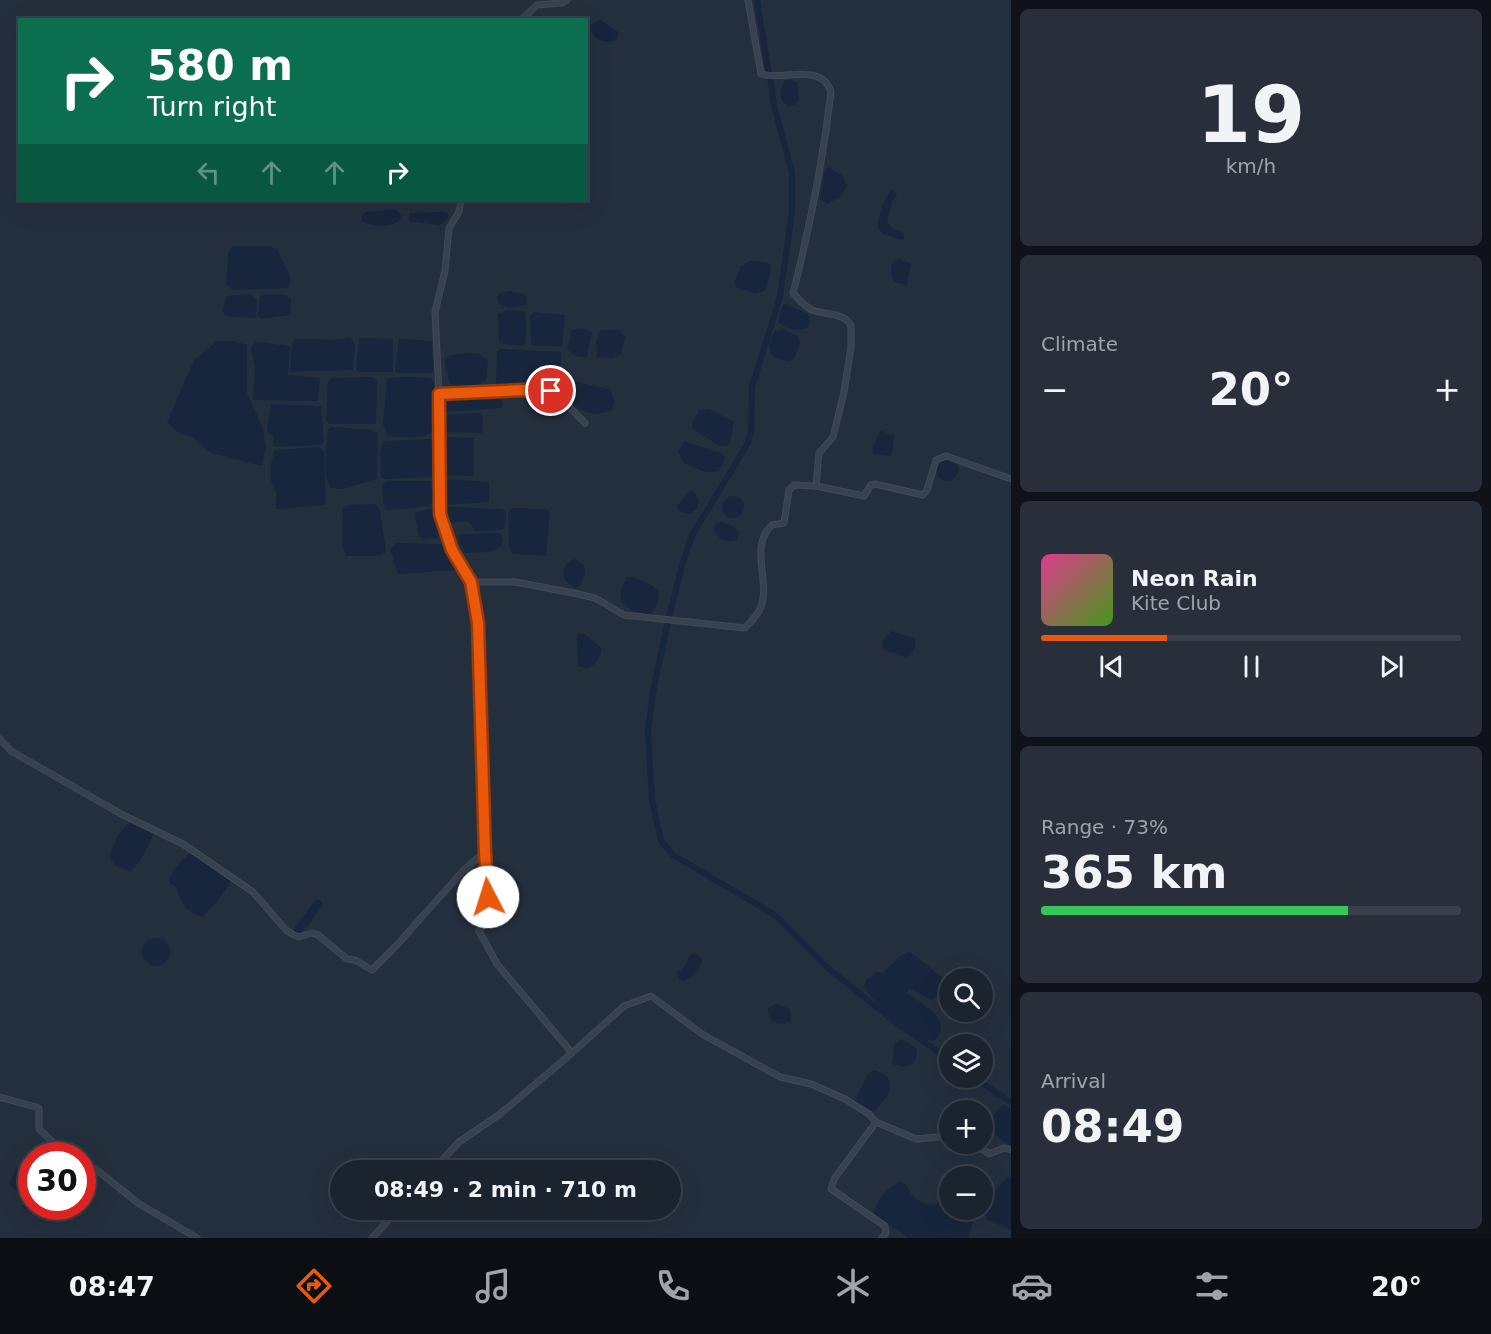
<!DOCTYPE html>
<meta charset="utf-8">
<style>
:root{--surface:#1b232e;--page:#282f3a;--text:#f1f3f6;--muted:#a0a4aa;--line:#39404a;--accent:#ea580c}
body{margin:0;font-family:"DejaVu Sans",sans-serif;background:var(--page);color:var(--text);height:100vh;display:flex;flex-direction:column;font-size:22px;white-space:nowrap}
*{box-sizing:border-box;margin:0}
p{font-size:20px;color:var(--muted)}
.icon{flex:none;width:33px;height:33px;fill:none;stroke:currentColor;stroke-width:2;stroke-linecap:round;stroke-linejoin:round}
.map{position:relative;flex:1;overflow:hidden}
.panel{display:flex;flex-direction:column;gap:9px;padding:9px;background:#0f1319;width:480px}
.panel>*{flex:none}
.guide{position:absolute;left:18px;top:18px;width:570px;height:183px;border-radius:0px;box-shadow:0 6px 24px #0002,0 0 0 2px var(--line);background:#0b6e4f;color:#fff;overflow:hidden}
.tools{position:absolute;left:939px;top:968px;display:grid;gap:12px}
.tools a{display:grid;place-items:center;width:54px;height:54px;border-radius:50%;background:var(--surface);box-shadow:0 6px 24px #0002,0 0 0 2px var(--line);font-size:30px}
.speed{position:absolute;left:18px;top:1142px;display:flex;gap:12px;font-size:30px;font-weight:700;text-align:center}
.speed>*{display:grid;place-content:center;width:78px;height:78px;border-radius:50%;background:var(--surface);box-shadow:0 6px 24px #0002,0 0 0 2px var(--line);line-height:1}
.speed .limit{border:9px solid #d22;background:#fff;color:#111}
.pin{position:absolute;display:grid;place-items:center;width:51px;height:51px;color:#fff;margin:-26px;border:3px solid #fff;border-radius:50%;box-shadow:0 2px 6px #0007}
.me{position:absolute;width:66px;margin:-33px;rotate:355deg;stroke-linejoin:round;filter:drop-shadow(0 0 4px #0008)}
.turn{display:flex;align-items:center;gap:21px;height:126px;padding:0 30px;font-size:27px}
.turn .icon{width:78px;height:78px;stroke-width:2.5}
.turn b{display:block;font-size:42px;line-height:51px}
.lanes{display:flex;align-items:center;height:57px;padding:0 30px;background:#0003;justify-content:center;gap:30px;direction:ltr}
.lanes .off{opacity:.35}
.big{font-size:45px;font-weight:800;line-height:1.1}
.panel .widget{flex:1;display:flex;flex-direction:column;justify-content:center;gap:9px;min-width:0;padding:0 21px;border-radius:9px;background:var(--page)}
.panel .dial{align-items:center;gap:0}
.dial b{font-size:78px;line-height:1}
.song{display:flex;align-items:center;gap:18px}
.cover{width:72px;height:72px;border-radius:9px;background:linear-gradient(135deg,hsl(330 70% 55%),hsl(100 70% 35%))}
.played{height:6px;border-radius:3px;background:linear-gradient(90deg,var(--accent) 30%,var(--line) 30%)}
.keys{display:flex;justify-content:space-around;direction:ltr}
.heat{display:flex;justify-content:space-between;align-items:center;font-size:33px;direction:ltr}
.charge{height:9px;border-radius:4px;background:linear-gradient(90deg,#34c759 73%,var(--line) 0)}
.trip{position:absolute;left:330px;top:1160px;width:351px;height:60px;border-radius:30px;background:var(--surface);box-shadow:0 6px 24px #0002,0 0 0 2px var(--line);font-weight:800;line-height:60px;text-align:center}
.tab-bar{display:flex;height:96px;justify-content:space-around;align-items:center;background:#0b0e12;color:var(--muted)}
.tab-bar .icon{width:42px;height:42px}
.tab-bar .current{color:var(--accent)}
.tab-bar b{font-size:27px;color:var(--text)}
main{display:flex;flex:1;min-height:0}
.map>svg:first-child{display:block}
.water{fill:#17263c}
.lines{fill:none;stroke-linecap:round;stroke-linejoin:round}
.canal{stroke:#17263c;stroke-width:6}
.minor-casing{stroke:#414a57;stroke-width:7}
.minor{stroke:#38414e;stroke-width:5}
.route-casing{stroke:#983908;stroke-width:15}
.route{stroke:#ea580c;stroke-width:10}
</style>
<main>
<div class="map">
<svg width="1011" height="1238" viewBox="0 0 1011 1238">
<rect width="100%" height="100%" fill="#242f3e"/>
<g class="water">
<path d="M 600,20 L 617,31 L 619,33 L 617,40 C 605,45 590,39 590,25 Z"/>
<path d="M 790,79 L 797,83 L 799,99 L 795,105 L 788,106 C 778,99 779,91 784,81 Z"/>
<path d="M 829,168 L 842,175 L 847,186 L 840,197 L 827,204 L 820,199 L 825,170 Z"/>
<path d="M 893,190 L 897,195 L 892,202 L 887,222 L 893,229 L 904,233 L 904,239 L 902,240 L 883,234 L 878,228 C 878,216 883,197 893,190 Z"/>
<path d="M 395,209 L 401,215 L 400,220 C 392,228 375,226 364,223 L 362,220 L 362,215 L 366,212 Z"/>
<path d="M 443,212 L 448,214 L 448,219 L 440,225 L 408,221 L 410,213 Z"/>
<path d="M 233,246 L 269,246 L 277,249 L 291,278 L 288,288 L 233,290 L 226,283 L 229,250 Z"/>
<path d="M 898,259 L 911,263 L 907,285 L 895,282 L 892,277 L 891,265 Z"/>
<path d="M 750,261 L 766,262 L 770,265 C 771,275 769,283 764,291 L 755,294 L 736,287 L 735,282 L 741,266 Z"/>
<path d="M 509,291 L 526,295 L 527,305 L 510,308 L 499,304 L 497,298 L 499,294 Z"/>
<path d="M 251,294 L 257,299 L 256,318 L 225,316 L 223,310 L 226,296 Z"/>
<path d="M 283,294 L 291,298 L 290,315 L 260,319 L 258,314 L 260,295 Z"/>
<path d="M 785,304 L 808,314 L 810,320 L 807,328 C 796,331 787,330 778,322 L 782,306 Z"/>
<path d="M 506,310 L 524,311 L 526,314 L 526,343 L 523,346 L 499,343 L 498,314 Z"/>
<path d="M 534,312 L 565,315 L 562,346 L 533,346 L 531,343 L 530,316 Z"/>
<path d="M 581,328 L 592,332 L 587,357 C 579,358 572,355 567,349 L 572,330 Z"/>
<path d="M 782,329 L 798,336 L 800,343 L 794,359 L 788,362 L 772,356 L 769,346 L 774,331 Z"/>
<path d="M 601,330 L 619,330 L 625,337 L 621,354 L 612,358 L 597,357 L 596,342 Z"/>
<path d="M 349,338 L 353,340 L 355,346 L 353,370 L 290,372 L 292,343 L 296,339 L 331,340 Z"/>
<path d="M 359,338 L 393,339 L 393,372 L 359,372 L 356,370 Z"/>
<path d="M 399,339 L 432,341 L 433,373 L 398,373 L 395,371 Z"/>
<path d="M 217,341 L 234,341 L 247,345 L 247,393 L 263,428 L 266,447 L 262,466 L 211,453 L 192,437 L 176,431 L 167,422 L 194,360 Z"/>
<path d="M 256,342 L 290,346 L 288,375 L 320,378 L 318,401 L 253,400 L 255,371 L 251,347 Z"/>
<path d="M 501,349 L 561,352 L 561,384 L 553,388 L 501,387 L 496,383 L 497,351 Z"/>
<path d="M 471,353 L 480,354 L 488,360 L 486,380 C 477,388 461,388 450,384 L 445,364 L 446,358 L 450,355 Z"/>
<path d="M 372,377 L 376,379 L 377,383 L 376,424 L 329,424 L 326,421 L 328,381 L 331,378 Z"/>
<path d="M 408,377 L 431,378 L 434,384 L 434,430 C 423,441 401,436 387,436 L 383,424 L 387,378 Z"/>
<path d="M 569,380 L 611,390 L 614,401 L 612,410 C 593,418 581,413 567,399 Z"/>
<path d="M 499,394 L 503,406 L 501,408 L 446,412 L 442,410 L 443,397 Z"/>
<path d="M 271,404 L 321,406 L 324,442 L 320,445 L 276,447 L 273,443 L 274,436 L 268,432 L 267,428 Z"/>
<path d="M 709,409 L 734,422 L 730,443 L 727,446 L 720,446 L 692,429 L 693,421 L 699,410 Z"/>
<path d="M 480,413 L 483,416 L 482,433 L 442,432 L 443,417 L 446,415 Z"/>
<path d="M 332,427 L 372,430 L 378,433 L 377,479 L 342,489 L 331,488 C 322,476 327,450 327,435 L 328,430 Z"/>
<path d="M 880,430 L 894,436 L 892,454 L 890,456 L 873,454 L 872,451 Z"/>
<path d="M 448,437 L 474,438 L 474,476 L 444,475 L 442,441 Z"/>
<path d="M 431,439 L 437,446 L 432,477 L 385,479 L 381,477 L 380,453 L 383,441 Z"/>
<path d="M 685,441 L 723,454 L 725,458 L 719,471 L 705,472 L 684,463 L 678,451 Z"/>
<path d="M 319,447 L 324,451 L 326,500 L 325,505 L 276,509 L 276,492 C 268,481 270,463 275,450 Z"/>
<circle cx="947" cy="470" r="11"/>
<path d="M 442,479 L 489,482 L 489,502 L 445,505 L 442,502 Z"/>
<path d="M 386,481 L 431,481 L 434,502 L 430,506 L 387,510 L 384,508 L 382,486 Z"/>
<path d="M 690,491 L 695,493 L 699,500 L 697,509 L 689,514 L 678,511 L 677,506 Z"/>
<circle cx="733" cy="507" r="11"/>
<path d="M 376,504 L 380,510 L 386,552 L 380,556 L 346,556 L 342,545 L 343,507 L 348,505 Z"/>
<path d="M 446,507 L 502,509 L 506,512 L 505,527 L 500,530 L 475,531 L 468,521 L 445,523 L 442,512 Z"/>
<path d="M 434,508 L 436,510 L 441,537 L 422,540 L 418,534 L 415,513 Z"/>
<path d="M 514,508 L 547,509 L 550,512 L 546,556 L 512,554 L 509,548 L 508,512 Z"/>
<path d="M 722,522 L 734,526 L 739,533 L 737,540 L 730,542 L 720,538 L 714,530 L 715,524 Z"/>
<path d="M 500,533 L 503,539 L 501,546 L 490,552 L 465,553 L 458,538 L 461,534 Z"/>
<path d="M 396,543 L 441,544 L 455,564 L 456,570 L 398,574 L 390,549 Z"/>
<path d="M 575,559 L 584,565 L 585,573 L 580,586 L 575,588 L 564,579 C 563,570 564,561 575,559 Z"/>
<path d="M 627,577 C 638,578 654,583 659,593 L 657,605 L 650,615 L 633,611 L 621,602 L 621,588 Z"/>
<path d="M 891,631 L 915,639 C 917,648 912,654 905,657 L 883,649 L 882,642 Z"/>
<path d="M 579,633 L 585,634 L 601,648 C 601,658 596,665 587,668 L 578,666 L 577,636 Z"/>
<path d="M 129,823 L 150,830 L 153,835 C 147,846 141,866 129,871 L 114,865 L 110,856 L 118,835 Z"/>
<path d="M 191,853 L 231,881 L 218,901 L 203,917 C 187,914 179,902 177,888 L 169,882 C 171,871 182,858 191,853 Z"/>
<path d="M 316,899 L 320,900 L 323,905 L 308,926 L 298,935 L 293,930 Z"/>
<circle cx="156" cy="952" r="14"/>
<path d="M 909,951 L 943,978 C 945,987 940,996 931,1000 L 909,988 L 907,993 C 922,1005 955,1018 934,1041 L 926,1040 C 905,1024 876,1009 864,986 L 866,980 L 876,972 L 883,973 L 899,957 Z"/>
<path d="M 695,953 L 702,960 C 701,970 693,976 684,981 L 679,979 L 677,972 L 684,967 L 690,954 Z"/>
<path d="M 777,1004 L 790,1009 L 791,1021 C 780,1027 767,1023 768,1008 Z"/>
<path d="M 901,1039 L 916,1048 L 917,1055 L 914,1063 L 904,1067 L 892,1064 L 895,1042 Z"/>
<path d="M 875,1070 L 887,1076 C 895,1091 884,1101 874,1112 L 862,1108 L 855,1101 L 868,1074 Z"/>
<path d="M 1005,1105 L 1011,1109 L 1011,1146 L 993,1133 C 991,1122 993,1109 1005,1105 Z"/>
<path d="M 16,1169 L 31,1175 L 32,1206 L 44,1206 L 36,1215 L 22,1207 L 24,1197 L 9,1185 Z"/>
<path d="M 1011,1176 L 1011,1230 L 986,1219 C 985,1198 995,1187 1011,1176 Z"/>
<path d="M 900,1181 L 906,1184 C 911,1198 921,1205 936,1205 L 944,1194 L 949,1196 L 950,1209 L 972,1209 L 973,1223 L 968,1238 L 909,1238 L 874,1215 C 873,1201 890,1187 900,1181 Z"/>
</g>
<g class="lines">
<g class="canal">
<path d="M 757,0 L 769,75"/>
<path d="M 770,77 L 774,105 L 792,173 L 792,212 L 780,297 L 752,387 L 751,431 L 748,443 L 693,534 L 684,558 L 669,617 L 654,686 L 648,730 L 652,800 L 661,841 L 673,855 L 775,915 L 829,969 L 890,1018 L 950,1060"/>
<path d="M 972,1077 L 1011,1102"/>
</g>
<defs>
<g id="minor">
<path d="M 748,0 L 761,74 C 782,81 822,62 831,92 C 823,160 810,227 793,293 C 799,300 804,306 812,310 C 825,315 845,312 851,326 L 851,347 L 844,392 L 833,437 L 819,453 L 816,486"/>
<path d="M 521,20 L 537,5 L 561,3 L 567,0"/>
<path d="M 439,394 C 461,393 551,384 564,397 L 565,403 L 585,423"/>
<path d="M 471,582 L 516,582 L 573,593 L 595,598 L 624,615 L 745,628 C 750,622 757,616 760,609 C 772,583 748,547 772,525 L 784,523 L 789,490 L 794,485 L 816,486 L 864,496 L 871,485 L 875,484 L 923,495 L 927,490 L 936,460 L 946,456 L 1011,479"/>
<path d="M 0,739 L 11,751 L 123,815 L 183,844 L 253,892 L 286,930 L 294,935 L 299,937 L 312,933 L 318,935 L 347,959 L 355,960 L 372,970 L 395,947 L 463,871 L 485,852"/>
<path d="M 572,1053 L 624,1006 L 651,996 L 702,1034 L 780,1077 L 811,1084 L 845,1099 L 869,1114 L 876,1122"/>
<path d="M 0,1097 L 39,1108 L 39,1129 L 58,1147 L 71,1155"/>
<path d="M 973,1143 L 989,1154 L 1004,1148 L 1011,1150"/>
<path d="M 82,1162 L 97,1170 L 138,1203 L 197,1238"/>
<path d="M 433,1170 L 459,1142 L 500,1114 L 572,1053 L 497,964 L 479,931 L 487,919 L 490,908 L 485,852 L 478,623 L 471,582 L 459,564 L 446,537 L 440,515 L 438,492 L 439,394 L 435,312 L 445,271 L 449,228 L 459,212 L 461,200"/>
<path d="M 372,1238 L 399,1209"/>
<path d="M 882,1238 L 886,1233 L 885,1226 L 831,1189 L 834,1179 L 876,1122 L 916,1139 L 950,1136"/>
</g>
</defs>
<use href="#minor" class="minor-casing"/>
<use href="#minor" class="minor"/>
</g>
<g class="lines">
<defs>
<path id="route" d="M 488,897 L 485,852 L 478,623 L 471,582 L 452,550 L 440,514 L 439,394 L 524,390 L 551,391"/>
</defs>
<use href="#route" class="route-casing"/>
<use href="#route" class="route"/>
</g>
</svg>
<div class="tools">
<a><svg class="icon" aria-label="search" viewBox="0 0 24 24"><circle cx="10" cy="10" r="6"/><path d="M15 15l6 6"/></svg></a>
<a><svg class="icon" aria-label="layers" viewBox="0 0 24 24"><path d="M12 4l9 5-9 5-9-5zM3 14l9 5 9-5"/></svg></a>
<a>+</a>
<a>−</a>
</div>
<div class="speed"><div class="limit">30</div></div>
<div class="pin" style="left:551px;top:391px;background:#d93025"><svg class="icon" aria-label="arrive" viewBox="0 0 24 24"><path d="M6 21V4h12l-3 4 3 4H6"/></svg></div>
<svg class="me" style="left:488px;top:897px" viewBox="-20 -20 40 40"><circle r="19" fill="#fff"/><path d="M0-13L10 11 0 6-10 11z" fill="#ea580c"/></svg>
<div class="trip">08:49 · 2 min · 710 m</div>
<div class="guide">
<div class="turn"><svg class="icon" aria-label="right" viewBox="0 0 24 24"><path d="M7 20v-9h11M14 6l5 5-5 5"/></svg><div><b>580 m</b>Turn right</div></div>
<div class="lanes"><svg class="icon off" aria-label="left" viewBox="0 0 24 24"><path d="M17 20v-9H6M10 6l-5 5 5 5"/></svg><svg class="icon off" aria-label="ahead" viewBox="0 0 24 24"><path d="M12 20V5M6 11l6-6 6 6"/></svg><svg class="icon off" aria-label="ahead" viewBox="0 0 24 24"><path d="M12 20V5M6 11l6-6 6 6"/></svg><svg class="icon" aria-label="right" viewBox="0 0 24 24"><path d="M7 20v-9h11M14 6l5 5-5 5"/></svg></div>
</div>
</div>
<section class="panel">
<div class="widget dial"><b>19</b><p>km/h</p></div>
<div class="widget"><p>Climate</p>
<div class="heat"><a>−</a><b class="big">20°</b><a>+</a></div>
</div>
<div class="widget">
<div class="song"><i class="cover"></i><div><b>Neon Rain</b><p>Kite Club</p></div></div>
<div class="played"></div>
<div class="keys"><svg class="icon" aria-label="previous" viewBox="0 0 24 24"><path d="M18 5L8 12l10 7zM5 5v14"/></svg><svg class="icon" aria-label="pause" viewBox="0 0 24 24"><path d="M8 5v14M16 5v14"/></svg><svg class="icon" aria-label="next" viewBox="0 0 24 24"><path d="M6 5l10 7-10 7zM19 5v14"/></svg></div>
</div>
<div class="widget"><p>Range · 73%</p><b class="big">365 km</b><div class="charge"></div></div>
<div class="widget"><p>Arrival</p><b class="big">08:49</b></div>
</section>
</main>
<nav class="tab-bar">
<b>08:47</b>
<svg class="icon current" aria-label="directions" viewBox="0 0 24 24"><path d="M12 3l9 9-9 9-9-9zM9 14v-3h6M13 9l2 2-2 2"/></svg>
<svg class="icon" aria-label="music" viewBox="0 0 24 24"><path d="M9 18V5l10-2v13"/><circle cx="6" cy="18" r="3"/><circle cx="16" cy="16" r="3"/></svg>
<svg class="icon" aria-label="phone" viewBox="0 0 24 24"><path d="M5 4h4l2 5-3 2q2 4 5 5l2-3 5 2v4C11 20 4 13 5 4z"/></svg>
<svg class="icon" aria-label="climate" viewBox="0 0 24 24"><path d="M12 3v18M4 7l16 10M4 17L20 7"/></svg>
<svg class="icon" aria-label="car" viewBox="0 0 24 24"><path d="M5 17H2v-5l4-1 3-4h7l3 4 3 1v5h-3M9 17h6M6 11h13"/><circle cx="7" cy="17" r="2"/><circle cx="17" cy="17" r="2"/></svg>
<svg class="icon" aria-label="filters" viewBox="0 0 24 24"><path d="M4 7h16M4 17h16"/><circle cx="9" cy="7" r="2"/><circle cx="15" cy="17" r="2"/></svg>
<b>20°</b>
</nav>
